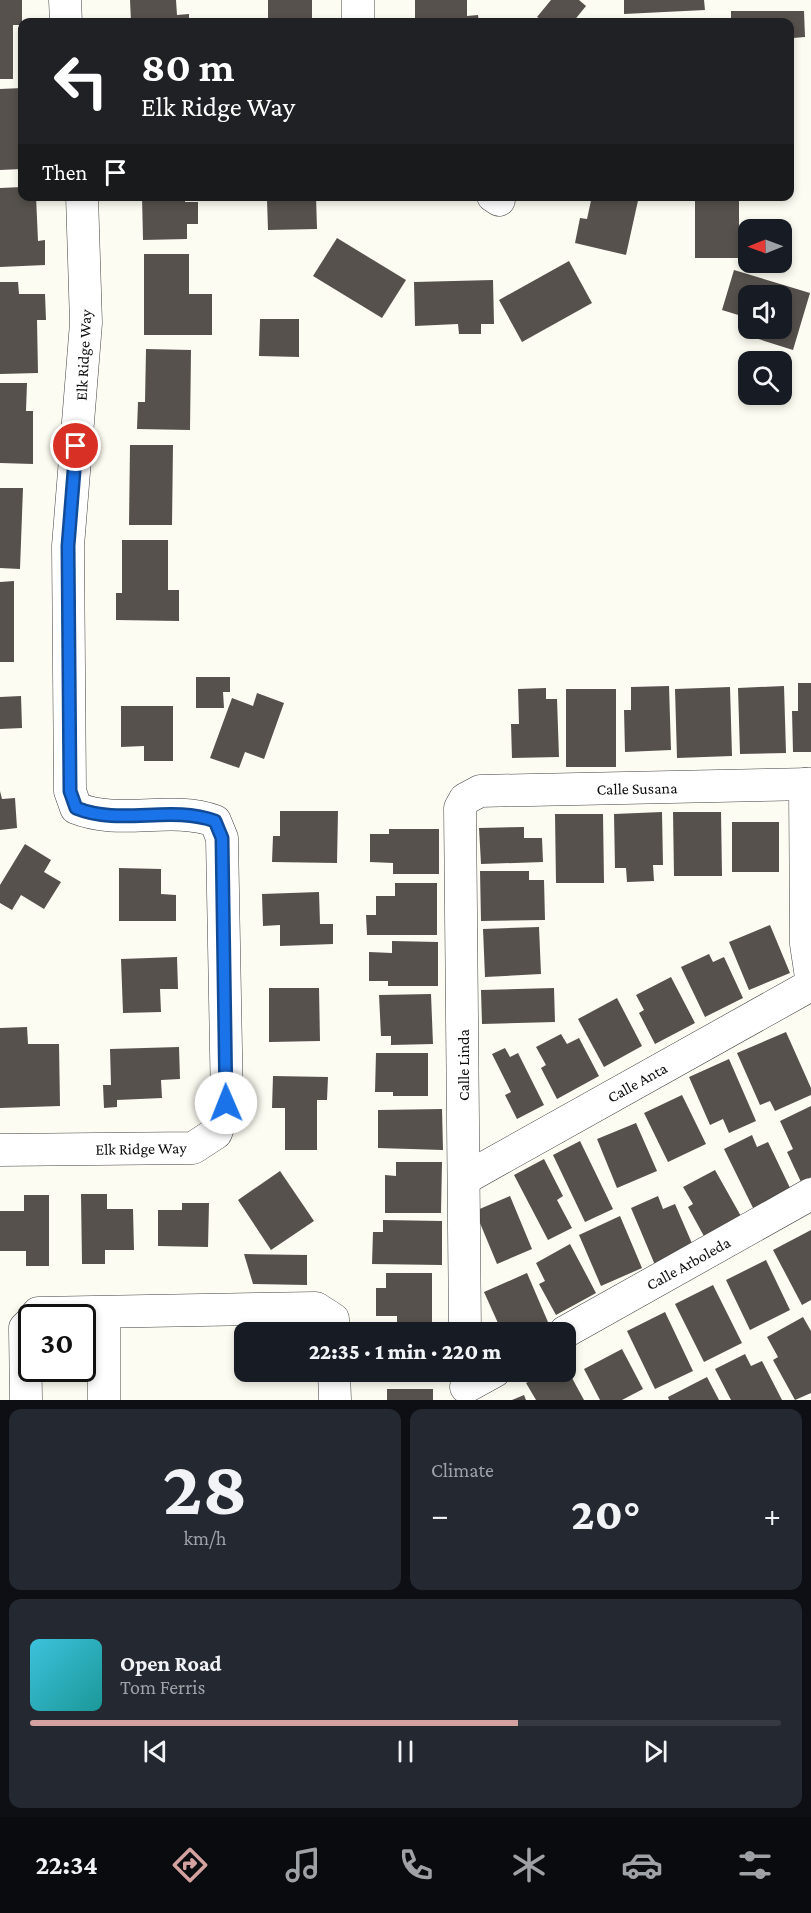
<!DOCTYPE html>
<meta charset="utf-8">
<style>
:root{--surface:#171b24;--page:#242831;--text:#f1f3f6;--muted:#9ea1a6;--line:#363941;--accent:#d3a1a0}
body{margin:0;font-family:"Crimson Pro",serif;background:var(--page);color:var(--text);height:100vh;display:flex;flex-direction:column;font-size:22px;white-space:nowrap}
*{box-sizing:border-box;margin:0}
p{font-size:20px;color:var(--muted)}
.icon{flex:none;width:33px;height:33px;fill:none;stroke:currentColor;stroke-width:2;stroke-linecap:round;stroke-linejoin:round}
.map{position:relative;height:1400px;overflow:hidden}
.side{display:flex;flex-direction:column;gap:9px;padding:9px;background:#0d0f14;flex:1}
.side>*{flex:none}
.guide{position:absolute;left:18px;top:18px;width:776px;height:183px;border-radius:12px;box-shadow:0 3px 9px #0003;background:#202124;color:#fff;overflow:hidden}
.needle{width:39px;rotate:269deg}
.fabs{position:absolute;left:738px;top:219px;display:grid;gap:12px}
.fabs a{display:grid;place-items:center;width:54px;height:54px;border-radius:12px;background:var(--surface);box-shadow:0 3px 9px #0003;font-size:30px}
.speed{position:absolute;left:18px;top:1304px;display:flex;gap:12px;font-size:30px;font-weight:700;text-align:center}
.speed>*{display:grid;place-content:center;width:78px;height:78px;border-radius:50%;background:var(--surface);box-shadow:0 3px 9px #0003;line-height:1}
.speed .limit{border:3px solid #111;border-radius:9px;background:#fff;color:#111}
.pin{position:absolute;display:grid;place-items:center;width:51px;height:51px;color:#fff;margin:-26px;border:3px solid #fff;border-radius:50%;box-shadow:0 2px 6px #0007}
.me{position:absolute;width:66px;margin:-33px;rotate:359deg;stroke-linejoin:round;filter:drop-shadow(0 0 4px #0008)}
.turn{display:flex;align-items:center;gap:21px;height:126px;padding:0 24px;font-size:27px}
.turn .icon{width:78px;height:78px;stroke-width:2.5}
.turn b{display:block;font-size:42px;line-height:51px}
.then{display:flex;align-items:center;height:57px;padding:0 24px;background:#0003;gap:12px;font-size:22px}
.big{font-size:45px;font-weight:800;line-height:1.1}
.side .widget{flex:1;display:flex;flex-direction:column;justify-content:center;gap:9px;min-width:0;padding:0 21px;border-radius:12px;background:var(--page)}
.side .dial{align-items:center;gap:0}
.dial b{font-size:78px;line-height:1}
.song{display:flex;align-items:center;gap:18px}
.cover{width:72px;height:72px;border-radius:9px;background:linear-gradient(135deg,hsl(190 70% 55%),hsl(180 70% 35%))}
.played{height:6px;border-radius:3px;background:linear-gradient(90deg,var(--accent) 65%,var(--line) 65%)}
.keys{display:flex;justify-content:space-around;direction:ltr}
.heat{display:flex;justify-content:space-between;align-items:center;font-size:33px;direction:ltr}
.side .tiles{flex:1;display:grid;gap:9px;grid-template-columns:1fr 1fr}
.widget:last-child{grid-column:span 2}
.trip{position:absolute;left:234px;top:1322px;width:342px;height:60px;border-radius:12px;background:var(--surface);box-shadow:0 3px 9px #0003;font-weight:800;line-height:60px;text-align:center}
.dock{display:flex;height:96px;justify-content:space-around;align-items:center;background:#090b0e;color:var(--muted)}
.dock .icon{width:42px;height:42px}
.dock .current{color:var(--accent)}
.dock b{font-size:27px;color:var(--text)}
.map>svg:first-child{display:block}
.building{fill:#56514c}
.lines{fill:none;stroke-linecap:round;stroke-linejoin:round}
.minor-casing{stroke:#424242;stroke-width:33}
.minor{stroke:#fff;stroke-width:32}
.route-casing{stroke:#114b97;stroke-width:15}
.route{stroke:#1a73e8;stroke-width:10}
.labels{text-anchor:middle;stroke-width:6;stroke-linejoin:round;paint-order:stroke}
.street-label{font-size:16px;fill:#0f0f0f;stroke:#fff}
</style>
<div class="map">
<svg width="811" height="1400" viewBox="0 0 811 1400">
<rect width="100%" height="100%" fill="#fdfcf2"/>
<g class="building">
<path d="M 0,0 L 22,0 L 22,25 L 13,25 L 13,79 L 0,79 Z"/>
<path d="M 130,0 L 176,0 L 177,15 L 189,14 L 189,22 L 131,22 Z"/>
<rect x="268" y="0" width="44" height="22"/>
<path d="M 415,0 L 467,0 L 467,16 L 478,15 L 479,22 L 415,22 Z"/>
<path d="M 551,0 L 579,0 L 586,6 L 573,22 L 545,22 L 537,17 Z"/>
<path d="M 624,0 L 704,0 L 705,10 L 624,14 Z"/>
<path d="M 731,11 L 804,11 L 805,37 L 793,38 L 793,73 L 789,73 L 789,22 L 731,22 Z"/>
<path d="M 22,88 L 22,169 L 0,170 L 0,89 Z"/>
<path d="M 22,187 L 22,196 L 36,196 L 38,241 L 45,240 L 45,265 L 0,267 L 0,188 Z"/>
<path d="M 142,196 L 185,196 L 185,202 L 198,202 L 198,224 L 187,224 L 187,239 L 143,240 Z"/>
<path d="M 253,196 L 316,196 L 317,229 L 268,230 L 267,200 L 254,201 Z"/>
<path d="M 592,196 L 639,196 L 626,255 L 575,243 L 580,218 L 587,219 Z"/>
<path d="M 685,196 L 739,196 L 739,258 L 695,258 L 695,201 L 685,201 Z"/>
<path d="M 337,238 L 406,280 L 382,318 L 313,276 Z"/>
<path d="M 144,254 L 189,254 L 189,294 L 212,294 L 212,335 L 144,335 Z"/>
<path d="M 569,261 L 592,303 L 522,342 L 499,300 Z"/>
<path d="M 734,270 L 810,293 L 793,350 L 749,336 L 752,328 L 782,328 L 782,296 L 748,296 L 748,318 L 722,310 Z"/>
<path d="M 493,280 L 494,324 L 481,324 L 481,334 L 459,334 L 458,324 L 415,326 L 414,282 Z"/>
<path d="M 0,282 L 18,282 L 19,294 L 45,294 L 46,320 L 37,320 L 38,373 L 0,374 Z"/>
<path d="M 260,319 L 299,319 L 299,357 L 259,356 Z"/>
<path d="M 146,349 L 191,350 L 190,430 L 137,429 L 138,402 L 145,402 Z"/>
<path d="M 0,383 L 27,383 L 26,411 L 33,411 L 33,464 L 0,463 Z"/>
<path d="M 130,445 L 173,445 L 172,525 L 129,525 Z"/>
<path d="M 0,488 L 23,488 L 20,569 L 0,568 Z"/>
<path d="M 122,540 L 168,540 L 168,590 L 179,590 L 179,621 L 116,620 L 116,593 L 122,593 Z"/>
<path d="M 14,581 L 14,662 L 0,662 L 0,582 Z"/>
<path d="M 196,677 L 230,677 L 230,692 L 223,692 L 224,708 L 196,708 Z"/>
<path d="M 798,683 L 811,683 L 811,752 L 793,752 L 792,711 L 798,711 Z"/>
<path d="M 669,686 L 671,750 L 625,752 L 624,710 L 631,710 L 631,687 Z"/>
<path d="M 784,686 L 786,753 L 740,754 L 738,688 Z"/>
<path d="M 730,687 L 732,756 L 677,758 L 675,689 Z"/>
<path d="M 546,688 L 546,699 L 557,699 L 559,757 L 512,758 L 511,724 L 519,724 L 518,689 Z"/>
<rect x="566" y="689" width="50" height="78"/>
<path d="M 257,693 L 284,703 L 264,759 L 245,752 L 239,768 L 210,758 L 232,698 L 253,706 Z"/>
<path d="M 21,696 L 22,728 L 0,729 L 0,697 Z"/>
<path d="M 121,706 L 173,706 L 173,761 L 144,761 L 144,746 L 121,747 Z"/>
<path d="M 0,791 L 2,799 L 15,798 L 17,828 L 0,830 Z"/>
<path d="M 280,811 L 338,811 L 337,863 L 272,862 L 273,836 L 280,836 Z"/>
<path d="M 662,812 L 663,865 L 653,865 L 654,881 L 627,882 L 626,868 L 615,868 L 614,814 Z"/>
<path d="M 673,812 L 721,812 L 722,876 L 674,876 Z"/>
<path d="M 555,814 L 603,814 L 604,883 L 556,883 Z"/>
<rect x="732" y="822" width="47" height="50"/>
<path d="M 524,827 L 524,838 L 542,838 L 543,862 L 481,864 L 479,828 Z"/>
<path d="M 389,829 L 439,829 L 439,874 L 393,874 L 393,863 L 370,862 L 370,834 L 389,834 Z"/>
<path d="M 25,844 L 51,860 L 44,872 L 61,882 L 44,909 L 21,895 L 12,910 L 0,903 L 0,885 Z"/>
<path d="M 119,868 L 161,869 L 161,894 L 176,895 L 176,921 L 119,921 Z"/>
<path d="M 480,871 L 529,871 L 529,880 L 544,880 L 545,920 L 481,921 Z"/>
<path d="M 395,883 L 437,883 L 437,935 L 367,935 L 366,915 L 376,915 L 376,896 L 395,896 Z"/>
<path d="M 319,892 L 320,924 L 333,924 L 333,944 L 280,946 L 280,925 L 263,926 L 262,894 Z"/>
<path d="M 770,925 L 790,973 L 749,990 L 729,942 Z"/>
<path d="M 539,927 L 541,974 L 485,977 L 483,929 Z"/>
<path d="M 392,941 L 438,942 L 438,986 L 388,986 L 388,981 L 369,981 L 369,952 L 392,953 Z"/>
<path d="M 709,954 L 713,962 L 724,957 L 743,998 L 705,1017 L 681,967 Z"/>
<path d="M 177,957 L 178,989 L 160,989 L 161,1012 L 123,1013 L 121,959 Z"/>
<path d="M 671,977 L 695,1023 L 655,1044 L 639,1013 L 644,1010 L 636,995 Z"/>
<path d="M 269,988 L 319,988 L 320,1041 L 269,1042 Z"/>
<path d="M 554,988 L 555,1022 L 482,1024 L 481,990 Z"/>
<path d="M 431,994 L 433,1044 L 391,1045 L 391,1036 L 381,1036 L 379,995 Z"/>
<path d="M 617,998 L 642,1046 L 604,1067 L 578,1019 Z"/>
<path d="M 27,1027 L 28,1044 L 59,1044 L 60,1106 L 0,1108 L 0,1028 Z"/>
<path d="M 786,1032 L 811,1088 L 811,1095 L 775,1111 L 770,1101 L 760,1105 L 737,1053 Z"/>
<path d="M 561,1034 L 567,1044 L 579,1038 L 599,1076 L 557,1099 L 541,1068 L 546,1065 L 536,1047 Z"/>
<path d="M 179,1047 L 180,1079 L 161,1080 L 162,1098 L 117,1100 L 117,1107 L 104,1108 L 103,1085 L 111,1085 L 110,1049 Z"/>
<path d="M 505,1048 L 510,1057 L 518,1053 L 544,1105 L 517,1119 L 505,1095 L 511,1092 L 492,1054 Z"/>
<path d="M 376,1053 L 428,1053 L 428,1096 L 393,1096 L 393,1092 L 375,1092 Z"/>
<path d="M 729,1059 L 756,1121 L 729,1133 L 723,1119 L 710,1125 L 689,1077 Z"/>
<path d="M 273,1076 L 328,1077 L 327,1100 L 317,1100 L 317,1150 L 285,1150 L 285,1108 L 272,1108 Z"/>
<path d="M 682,1095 L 706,1144 L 668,1162 L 644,1113 Z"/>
<path d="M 811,1106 L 811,1177 L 801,1182 L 787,1152 L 793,1149 L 780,1121 Z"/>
<path d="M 442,1109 L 443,1150 L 378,1148 L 378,1110 Z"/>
<path d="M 636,1123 L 657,1171 L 617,1188 L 597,1139 Z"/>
<path d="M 752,1135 L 757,1147 L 768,1142 L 792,1192 L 754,1210 L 724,1149 Z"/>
<path d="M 580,1141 L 613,1209 L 585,1222 L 553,1155 Z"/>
<path d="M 544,1159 L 563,1196 L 557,1200 L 572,1228 L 548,1240 L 514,1175 Z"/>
<path d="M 396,1162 L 442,1162 L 441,1213 L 385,1213 L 385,1175 L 396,1176 Z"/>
<path d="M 715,1170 L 742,1218 L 705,1238 L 688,1207 L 693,1204 L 683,1187 Z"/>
<path d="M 280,1171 L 314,1221 L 271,1250 L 238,1200 Z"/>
<path d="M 81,1194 L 107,1194 L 107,1209 L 133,1209 L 134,1250 L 105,1250 L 105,1264 L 82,1264 Z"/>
<path d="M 24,1195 L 49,1195 L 49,1266 L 26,1266 L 26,1251 L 0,1251 L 0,1211 L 24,1211 Z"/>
<path d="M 510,1196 L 532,1249 L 497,1264 L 475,1211 Z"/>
<path d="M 658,1196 L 663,1209 L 675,1204 L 694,1248 L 655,1265 L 631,1208 Z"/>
<path d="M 182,1203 L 209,1203 L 208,1247 L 158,1246 L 158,1210 L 182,1210 Z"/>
<path d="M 620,1216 L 642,1268 L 601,1286 L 579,1235 Z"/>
<path d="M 383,1220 L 442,1221 L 442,1265 L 372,1264 L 373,1232 L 383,1232 Z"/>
<path d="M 811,1230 L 811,1300 L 802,1305 L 773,1250 Z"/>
<path d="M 570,1244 L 596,1293 L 556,1315 L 539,1284 L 545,1281 L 536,1263 Z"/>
<path d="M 244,1254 L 307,1255 L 307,1285 L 253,1284 Z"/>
<path d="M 766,1260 L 790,1310 L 750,1330 L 726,1280 Z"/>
<path d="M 386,1273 L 432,1273 L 432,1322 L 397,1322 L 397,1316 L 376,1316 L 376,1288 L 386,1288 Z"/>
<path d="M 527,1273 L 548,1322 L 526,1332 L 502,1332 L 484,1292 Z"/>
<path d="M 713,1285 L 742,1343 L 704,1362 L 675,1304 Z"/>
<path d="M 665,1312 L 693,1371 L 655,1389 L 627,1331 Z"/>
<path d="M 803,1317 L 811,1331 L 811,1393 L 795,1400 L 773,1360 L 778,1357 L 767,1337 Z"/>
<path d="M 622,1349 L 643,1389 L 622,1400 L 600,1400 L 584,1369 Z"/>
<path d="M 745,1354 L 751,1366 L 762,1361 L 782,1400 L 731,1400 L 715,1369 Z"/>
<path d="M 566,1367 L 584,1400 L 536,1400 L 526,1383 L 548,1371 L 566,1371 Z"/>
<path d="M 393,1371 L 441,1371 L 441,1377 L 393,1376 Z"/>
<path d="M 707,1377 L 719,1400 L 669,1400 L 668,1397 Z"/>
<rect x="387" y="1389" width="46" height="11"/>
<path d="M 524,1395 L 526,1400 L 512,1400 Z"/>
</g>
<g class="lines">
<defs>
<g id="minor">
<path d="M 65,0 L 66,22"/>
<path d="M 358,0 L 358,22"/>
<path d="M 493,196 L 499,200"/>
<path d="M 805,784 L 806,944 L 811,977"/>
<path d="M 0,1150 L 193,1148 L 216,1133 L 227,1103 L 222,838 L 215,821 C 170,805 120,826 76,808 L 70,791 L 68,546 L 86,323 L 82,196"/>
<path d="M 464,1179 L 811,985"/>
<path d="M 104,1313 L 104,1400"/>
<path d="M 35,1317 L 38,1313 L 316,1308 L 333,1319 L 333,1332"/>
<path d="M 465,1332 L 460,808 L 465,799 L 480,791 L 811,784"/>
<path d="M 565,1332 L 811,1194"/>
<path d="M 334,1371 L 335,1400"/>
<path d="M 466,1387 L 495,1371"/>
<path d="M 26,1400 L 25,1328 L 32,1321"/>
</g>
</defs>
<use href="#minor" class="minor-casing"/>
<use href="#minor" class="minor"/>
</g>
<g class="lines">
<defs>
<path id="route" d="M 76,446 L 68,546 L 70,791 L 76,808 C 120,826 170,805 215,821 L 222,838 L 226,1103"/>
</defs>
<use href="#route" class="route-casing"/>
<use href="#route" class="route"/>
</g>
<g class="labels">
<g class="street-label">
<text transform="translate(83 355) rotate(-87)" y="6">Elk Ridge Way</text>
<text transform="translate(637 788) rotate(-1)" y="6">Calle Susana</text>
<text transform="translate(463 1065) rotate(-90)" y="6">Calle Linda</text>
<text transform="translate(637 1082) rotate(-29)" y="6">Calle Anta</text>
<text transform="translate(141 1148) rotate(-1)" y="6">Elk Ridge Way</text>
<text transform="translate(688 1263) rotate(-29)" y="6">Calle Arboleda</text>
</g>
</g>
</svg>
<div class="fabs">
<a><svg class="needle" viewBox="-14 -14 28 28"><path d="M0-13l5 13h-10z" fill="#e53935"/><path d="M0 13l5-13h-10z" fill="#9ea1a6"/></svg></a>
<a><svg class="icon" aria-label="sound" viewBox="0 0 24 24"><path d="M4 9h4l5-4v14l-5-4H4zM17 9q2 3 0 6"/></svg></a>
<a><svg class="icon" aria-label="search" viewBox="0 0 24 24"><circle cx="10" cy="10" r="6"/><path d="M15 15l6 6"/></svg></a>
</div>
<div class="speed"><div class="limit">30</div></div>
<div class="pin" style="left:76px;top:446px;background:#d93025"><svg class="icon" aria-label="arrive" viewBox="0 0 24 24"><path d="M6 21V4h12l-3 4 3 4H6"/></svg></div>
<svg class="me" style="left:226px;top:1103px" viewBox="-20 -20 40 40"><circle r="19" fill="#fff"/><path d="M0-13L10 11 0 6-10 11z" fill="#1a73e8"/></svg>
<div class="trip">22:35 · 1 min · 220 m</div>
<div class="guide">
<div class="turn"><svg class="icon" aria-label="left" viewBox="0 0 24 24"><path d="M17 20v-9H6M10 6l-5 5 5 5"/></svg><div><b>80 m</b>Elk Ridge Way</div></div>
<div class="then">Then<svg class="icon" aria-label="arrive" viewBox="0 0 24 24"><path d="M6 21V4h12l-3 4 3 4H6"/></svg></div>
</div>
</div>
<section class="side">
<div class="tiles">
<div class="widget dial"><b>28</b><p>km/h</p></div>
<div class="widget"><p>Climate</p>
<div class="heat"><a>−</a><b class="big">20°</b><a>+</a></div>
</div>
<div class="widget">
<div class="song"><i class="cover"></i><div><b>Open Road</b><p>Tom Ferris</p></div></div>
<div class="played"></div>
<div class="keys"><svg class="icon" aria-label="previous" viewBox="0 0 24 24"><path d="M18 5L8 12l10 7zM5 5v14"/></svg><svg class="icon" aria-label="pause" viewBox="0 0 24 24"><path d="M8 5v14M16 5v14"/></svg><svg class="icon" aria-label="next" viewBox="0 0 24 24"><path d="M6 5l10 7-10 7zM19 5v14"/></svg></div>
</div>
</div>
</section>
<nav class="dock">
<b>22:34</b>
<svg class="icon current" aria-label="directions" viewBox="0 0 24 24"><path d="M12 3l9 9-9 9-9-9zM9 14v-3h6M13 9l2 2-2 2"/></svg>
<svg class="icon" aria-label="music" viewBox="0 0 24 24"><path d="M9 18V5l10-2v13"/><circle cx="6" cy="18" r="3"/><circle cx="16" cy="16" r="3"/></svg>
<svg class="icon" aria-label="phone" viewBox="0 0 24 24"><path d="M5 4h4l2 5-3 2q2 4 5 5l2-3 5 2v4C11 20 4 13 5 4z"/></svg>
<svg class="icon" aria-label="climate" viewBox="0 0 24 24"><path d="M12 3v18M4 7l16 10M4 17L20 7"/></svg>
<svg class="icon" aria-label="car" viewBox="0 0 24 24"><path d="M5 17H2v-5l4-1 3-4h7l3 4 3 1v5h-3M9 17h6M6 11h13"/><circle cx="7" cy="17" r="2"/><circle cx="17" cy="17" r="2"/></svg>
<svg class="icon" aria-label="filters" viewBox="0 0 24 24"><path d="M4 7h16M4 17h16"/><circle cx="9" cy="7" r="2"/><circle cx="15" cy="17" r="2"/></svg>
</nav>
